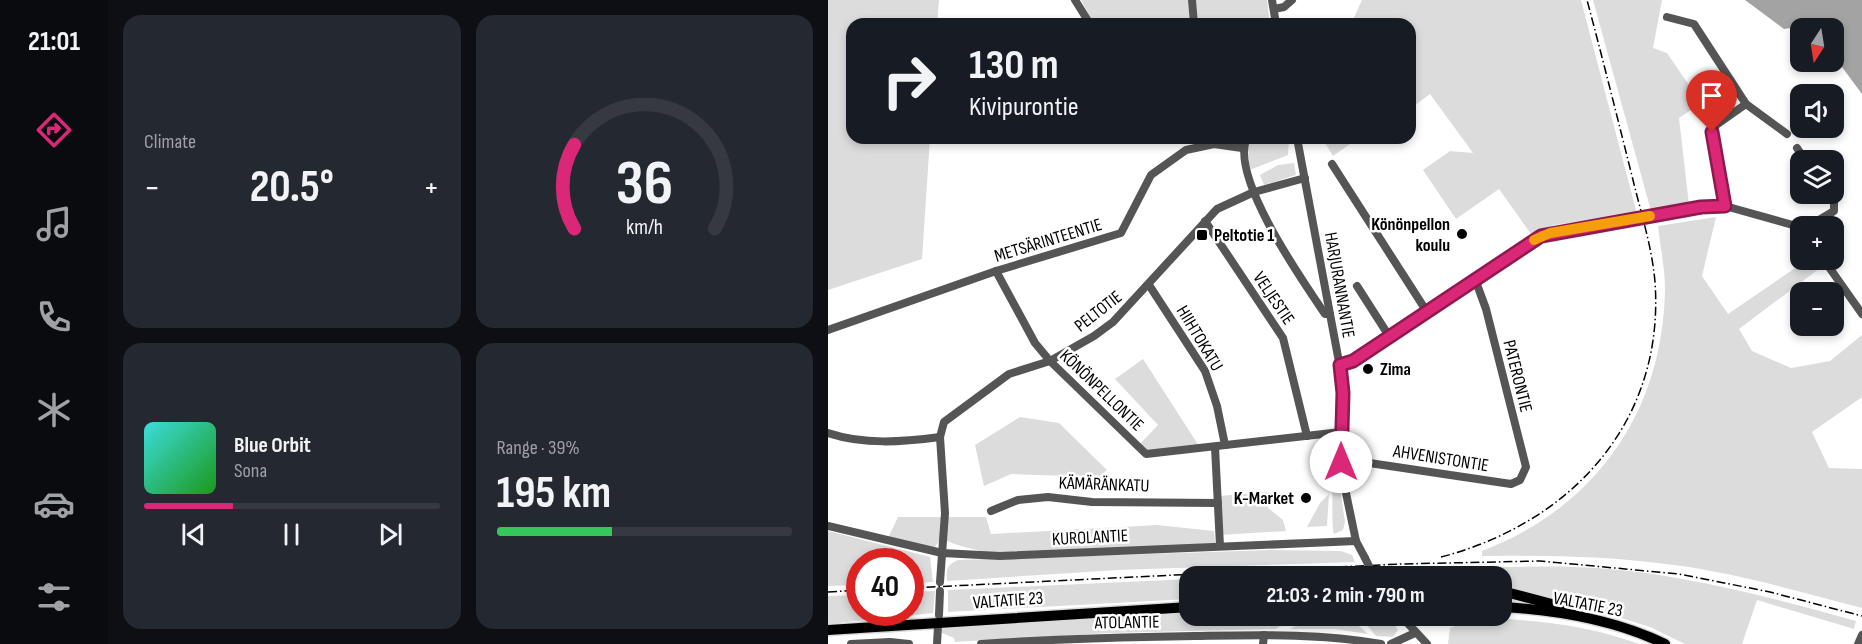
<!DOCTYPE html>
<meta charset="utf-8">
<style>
:root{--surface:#171b24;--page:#242831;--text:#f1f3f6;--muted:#9ea1a6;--line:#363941;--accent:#db2777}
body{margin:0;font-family:"Sofia Sans Condensed",sans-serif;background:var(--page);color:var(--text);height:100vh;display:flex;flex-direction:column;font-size:22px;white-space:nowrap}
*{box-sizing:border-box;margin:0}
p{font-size:20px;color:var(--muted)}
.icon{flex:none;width:33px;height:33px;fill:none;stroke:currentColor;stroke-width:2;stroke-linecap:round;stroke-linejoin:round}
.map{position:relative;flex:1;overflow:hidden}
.details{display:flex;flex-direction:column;gap:15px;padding:15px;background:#0d0f14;width:720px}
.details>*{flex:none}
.guide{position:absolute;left:18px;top:18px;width:570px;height:126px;border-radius:18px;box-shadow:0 3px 9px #0003;background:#171b24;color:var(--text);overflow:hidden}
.needle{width:39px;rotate:192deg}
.tools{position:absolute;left:962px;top:18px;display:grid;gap:12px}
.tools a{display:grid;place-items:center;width:54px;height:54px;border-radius:12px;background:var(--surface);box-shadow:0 3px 9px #0003;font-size:30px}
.speed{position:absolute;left:18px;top:548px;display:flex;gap:12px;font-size:30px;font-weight:700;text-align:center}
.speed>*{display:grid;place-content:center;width:78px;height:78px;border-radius:50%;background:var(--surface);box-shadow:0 3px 9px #0003;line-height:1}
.speed .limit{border:9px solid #d22;background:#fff;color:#111}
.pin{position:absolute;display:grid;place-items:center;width:51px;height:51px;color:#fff;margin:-62px -26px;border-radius:50% 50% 50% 0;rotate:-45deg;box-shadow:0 0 6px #0007}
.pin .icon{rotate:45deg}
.me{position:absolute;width:66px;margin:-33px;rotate:0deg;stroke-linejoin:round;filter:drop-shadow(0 0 4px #0008)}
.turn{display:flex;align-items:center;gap:21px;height:126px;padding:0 24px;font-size:27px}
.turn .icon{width:78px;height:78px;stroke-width:2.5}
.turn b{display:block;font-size:42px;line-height:51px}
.big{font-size:45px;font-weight:700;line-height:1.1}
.details .tile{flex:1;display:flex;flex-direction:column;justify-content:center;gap:9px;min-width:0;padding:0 21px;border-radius:18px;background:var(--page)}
.details .dial{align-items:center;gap:0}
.dial svg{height:156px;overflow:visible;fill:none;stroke:var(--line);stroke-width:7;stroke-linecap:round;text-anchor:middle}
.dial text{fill:var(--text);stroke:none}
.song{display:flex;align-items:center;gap:18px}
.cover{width:72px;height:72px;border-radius:9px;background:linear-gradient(135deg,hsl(180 70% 55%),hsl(120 70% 35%))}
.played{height:6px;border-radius:3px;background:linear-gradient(90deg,var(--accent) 30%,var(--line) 30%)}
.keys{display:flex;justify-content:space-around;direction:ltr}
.heat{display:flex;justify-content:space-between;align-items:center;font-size:33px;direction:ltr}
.charge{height:9px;border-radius:4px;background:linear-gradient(90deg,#34c759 39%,var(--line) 0)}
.details .tiles{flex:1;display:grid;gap:15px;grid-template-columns:repeat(2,1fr)}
.trip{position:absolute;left:351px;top:566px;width:333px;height:60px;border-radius:18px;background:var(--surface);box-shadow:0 3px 9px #0003;font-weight:700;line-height:60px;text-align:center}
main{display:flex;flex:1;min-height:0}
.tab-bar{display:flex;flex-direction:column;width:108px;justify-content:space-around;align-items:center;background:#090b0e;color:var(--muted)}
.tab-bar .icon{width:42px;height:42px}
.tab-bar .selected{color:var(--accent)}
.tab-bar b{font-size:27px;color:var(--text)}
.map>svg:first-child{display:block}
.green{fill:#dcdcdc}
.water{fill:#a3a3a3}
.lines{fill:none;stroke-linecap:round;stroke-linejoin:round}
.highway-casing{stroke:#dbdbdb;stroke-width:13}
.minor{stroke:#555;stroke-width:8}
.highway{stroke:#000;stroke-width:10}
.rail{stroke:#000;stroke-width:1.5;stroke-dasharray:9 3 1.5 3;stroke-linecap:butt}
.minor-bridge{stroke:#555;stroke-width:8}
.route-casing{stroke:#8e194d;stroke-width:15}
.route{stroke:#db2777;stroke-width:10}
.slow{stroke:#f59e0b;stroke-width:10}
.poi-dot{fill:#000;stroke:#fff;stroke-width:2}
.labels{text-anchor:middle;stroke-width:5;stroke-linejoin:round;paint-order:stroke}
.poi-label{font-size:18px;font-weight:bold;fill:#000;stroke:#fff;text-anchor:end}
.street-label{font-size:18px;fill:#000;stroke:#fff}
</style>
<main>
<nav class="tab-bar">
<b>21:01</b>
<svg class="icon selected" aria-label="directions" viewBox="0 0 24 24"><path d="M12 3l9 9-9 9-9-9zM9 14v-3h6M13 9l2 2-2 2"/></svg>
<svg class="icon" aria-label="music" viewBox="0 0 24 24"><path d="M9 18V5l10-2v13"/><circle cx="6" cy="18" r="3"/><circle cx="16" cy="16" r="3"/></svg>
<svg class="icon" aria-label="phone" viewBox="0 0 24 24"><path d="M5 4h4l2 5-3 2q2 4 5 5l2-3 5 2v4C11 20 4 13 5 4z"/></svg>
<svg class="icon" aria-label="climate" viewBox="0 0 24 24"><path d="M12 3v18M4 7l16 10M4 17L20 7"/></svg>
<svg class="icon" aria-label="car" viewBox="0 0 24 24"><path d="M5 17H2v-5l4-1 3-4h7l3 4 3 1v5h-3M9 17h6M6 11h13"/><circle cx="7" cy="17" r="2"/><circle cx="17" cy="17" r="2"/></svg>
<svg class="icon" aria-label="filters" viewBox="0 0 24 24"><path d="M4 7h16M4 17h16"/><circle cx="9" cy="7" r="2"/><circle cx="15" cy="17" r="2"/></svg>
</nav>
<section class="details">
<div class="tiles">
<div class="tile"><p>Climate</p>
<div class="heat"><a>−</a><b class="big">20.5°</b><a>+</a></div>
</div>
<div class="tile dial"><svg viewBox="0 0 100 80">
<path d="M14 69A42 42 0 1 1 86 69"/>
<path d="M14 69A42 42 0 0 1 14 26" stroke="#db2777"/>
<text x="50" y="56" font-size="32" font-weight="700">36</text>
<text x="50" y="72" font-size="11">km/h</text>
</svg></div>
<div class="tile">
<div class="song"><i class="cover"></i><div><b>Blue Orbit</b><p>Sona</p></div></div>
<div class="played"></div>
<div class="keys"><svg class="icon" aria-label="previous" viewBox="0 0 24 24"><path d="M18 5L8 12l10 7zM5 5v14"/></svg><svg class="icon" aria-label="pause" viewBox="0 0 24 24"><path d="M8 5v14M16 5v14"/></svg><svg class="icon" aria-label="next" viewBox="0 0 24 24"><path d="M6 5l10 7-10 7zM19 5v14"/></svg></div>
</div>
<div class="tile"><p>Range · 39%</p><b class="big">195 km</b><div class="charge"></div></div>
</div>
</section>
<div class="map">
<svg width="1034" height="644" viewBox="0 0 1034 644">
<rect width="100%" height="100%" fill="#fff"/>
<g class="green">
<path d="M 0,0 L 111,0 L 109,24 L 24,24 L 24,138 L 102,138 L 94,259 L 0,290 Z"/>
<path d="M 253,0 L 360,0 L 362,24 L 266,24 Z"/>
<path d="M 368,0 L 439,0 L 442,24 L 370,24 Z"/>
<path d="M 534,0 L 753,0 L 809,214 L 726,225 L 705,237 L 671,189 L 628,219 L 595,170 L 622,151 L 645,153 L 602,94 L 582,109 L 582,24 L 523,24 Z"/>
<path d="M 765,0 L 834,0 L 825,48 L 839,53 L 873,103 L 851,118 L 861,205 L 823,211 Z"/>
<path d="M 425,138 L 461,138 L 460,155 L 424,169 L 421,168 L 421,146 Z"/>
<path d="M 494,138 L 544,138 L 528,140 L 505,156 Z"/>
<path d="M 466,163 L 468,175 L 436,185 L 432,175 L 450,165 Z"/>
<path d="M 888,217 L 874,276 L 900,314 L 979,260 L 986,260 L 992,268 L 911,329 L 924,351 L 963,368 L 1002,361 L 1034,335 L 1034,397 L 984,432 L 1001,468 L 1034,469 L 1034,608 C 972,592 909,573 846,565 C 782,556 719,555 654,556 L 654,551 C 768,507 835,412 837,289 C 837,268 832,246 830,226 Z"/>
<path d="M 315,359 L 371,446 L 319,451 L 312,444 L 330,425 L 287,379 Z"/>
<path d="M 192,417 L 231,423 L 279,470 L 270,477 L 183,474 L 156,486 L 147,445 Z"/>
<path d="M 505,462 L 508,462 L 517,522 L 515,530 L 506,534 C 503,528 505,475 505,462 Z"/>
<path d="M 439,492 L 440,508 L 455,520 L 458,531 L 393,535 L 392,496 Z"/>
<path d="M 501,494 L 499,526 L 479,527 L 492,503 Z"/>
<path d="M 70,517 L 158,517 L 163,534 L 329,525 L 386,531 L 387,543 L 172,556 C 154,550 130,548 114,538 L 106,548 L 60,538 Z"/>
<path d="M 0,531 L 102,557 L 105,582 L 83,583 L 82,561 L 32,561 L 31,585 L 0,586 Z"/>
<path d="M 444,550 L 513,551 L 524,555 L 527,562 L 290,570 L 119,581 C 118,569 119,565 130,560 Z"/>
<path d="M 665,567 C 692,567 720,566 747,567 C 843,570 937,596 1028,621 L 1026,629 L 929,600 L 914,644 L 857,644 L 822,627 L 793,618 L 674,587 L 674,576 L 552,576 L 550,574 L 576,569 Z"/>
<path d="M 362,579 L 361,599 L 120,612 L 120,590 Z"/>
<path d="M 107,591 L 105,613 L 0,624 L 0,596 L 31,595 L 32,612 L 82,612 L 83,592 Z"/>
<path d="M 361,612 L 362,615 L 481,615 L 463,618 L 448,629 L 282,633 L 127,642 L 126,638 L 114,633 L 114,628 Z"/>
<path d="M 501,615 L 560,615 L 570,630 L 565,637 L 548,636 L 538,624 Z"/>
<path d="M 495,617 L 531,626 L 540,634 L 507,629 L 462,629 L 484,618 Z"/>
<path d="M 648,618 C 703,619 759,625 811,644 L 620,644 L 622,628 Z"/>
</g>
<path class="water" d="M 917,0 L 1034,0 L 1034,94 L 1008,59 L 1012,43 L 1004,28 L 1005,20 L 998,19 L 993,23 L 956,29 Z"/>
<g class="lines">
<defs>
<g id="highway">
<path d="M 674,591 L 743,609"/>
<path d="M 674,607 C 729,610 787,620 837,644"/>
<path d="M 0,630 L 362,607"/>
</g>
</defs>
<use href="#highway" class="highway-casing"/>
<g class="minor">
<path d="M 247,0 L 262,24"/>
<path d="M 364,0 L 366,24"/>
<path d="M 444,0 L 448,24"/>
<path d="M 446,9 L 456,7 L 464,0"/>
<path d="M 839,17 L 866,24 L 918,104 L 959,134"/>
<path d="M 419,138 C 401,176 474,280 497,314 L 502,314"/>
<path d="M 469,138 L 514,378 L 514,474 L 528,541 L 537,558"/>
<path d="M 969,148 L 977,160"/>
<path d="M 504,164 L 599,312"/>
<path d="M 897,206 L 884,132 L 888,125 L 918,104"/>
<path d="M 377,221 L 455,338 L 479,436"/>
<path d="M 981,226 L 1006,211 L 1006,201 L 1000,194"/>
<path d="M 996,260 L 1034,314"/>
<path d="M 168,271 L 207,343 L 222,361 L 318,454 L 513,432"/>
<path d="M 321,285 L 377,371 L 389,406 L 397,445"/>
<path d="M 529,286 L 561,336"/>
<path d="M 0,330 L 168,271 L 293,233 L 323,175 L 358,150 L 386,144 L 414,148"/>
<path d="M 512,365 L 525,361 L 713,236 L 873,207 L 897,206 L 972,227"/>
<path d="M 0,433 C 36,445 74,442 112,437"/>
<path d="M 387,447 L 392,546"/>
<path d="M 528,461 L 683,484 L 692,480 L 698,467 L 658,309 L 647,279"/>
<path d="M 163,511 L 190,500 L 220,497 L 264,502 L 390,503"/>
<path d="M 0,526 L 114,553 L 172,556 L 528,541"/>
<path d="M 112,582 L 117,513 L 112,437 L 116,422 L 181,374 L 222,361 L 266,336 L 285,322 L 389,209 L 426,192 L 477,178"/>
<path d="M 111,615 L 112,591"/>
<path d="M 572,615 L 599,644"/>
<path d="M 23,644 L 62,642 L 81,644"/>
<path d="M 109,644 L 110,626"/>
<path d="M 153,644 C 225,639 296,637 367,636 C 430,635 491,633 553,644"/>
<path d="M 435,644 L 436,635"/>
<path d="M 563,644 L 587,633"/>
<path d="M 1030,644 L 1034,635"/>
</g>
<use href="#highway" class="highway"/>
<g class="rail">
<path d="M 613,557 C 743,523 837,422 827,282 C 824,247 813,213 805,180 C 790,120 775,60 759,0"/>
<path d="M 82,588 L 572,564 L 712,561 L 851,574 L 942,592 L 1034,616"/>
<path d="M 0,592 L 32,590"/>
</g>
<path class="minor-bridge" d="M 537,558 L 546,576"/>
</g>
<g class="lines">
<defs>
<path id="route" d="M 513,462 L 515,393 L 512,365 L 525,361 L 713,236 L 873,207 L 897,206 L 884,132"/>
</defs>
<use href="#route" class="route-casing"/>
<use href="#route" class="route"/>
<path class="slow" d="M 706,240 L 722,233 L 822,216"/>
</g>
<g class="poi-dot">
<circle cx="634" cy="234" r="6"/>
<rect x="368" y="229" width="12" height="12" rx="3"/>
<circle cx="540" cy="369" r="6"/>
<circle cx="478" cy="498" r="6"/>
</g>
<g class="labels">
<g class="poi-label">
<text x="622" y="230">Könönpellon<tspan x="622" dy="21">koulu</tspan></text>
<text x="386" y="241" text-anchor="start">Peltotie 1</text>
<text x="552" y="375" text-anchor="start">Zima</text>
<text x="466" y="504">K-Market</text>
</g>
<g class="street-label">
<text transform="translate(220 240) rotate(-17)" y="6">METSÄRINTEENTIE</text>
<text transform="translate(512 285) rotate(80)" y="6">HARJURANNANTIE</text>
<text transform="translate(446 298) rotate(56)" y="6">VELJESTIE</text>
<text transform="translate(270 311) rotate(-38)" y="6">PELTOTIE</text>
<text transform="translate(372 338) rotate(59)" y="6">HIIHTOKATU</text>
<text transform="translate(690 376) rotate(76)" y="6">PATERONTIE</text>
<text transform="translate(274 390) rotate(44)" y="6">KÖNÖNPELLONTIE</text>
<text transform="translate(613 458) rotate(9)" y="6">AHVENISTONTIE</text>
<text transform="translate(276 484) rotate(2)" y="6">KÄMÄRÄNKATU</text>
<text transform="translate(262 537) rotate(-3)" y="6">KUROLANTIE</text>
<text transform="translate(180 600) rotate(-4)" y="6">VALTATIE 23</text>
<text transform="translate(760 604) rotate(11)" y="6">VALTATIE 23</text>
<text transform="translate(299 622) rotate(-1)" y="6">ATOLANTIE</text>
</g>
</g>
</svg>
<div class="tools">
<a><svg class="needle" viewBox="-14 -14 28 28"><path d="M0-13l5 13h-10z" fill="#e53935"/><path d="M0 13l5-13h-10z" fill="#9ea1a6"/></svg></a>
<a><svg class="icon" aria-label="sound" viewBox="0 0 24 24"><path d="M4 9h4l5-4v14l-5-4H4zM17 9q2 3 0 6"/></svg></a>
<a><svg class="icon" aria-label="layers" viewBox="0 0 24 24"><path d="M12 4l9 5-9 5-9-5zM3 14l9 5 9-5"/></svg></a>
<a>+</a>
<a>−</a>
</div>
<div class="speed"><div class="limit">40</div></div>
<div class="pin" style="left:884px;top:132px;background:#d93025"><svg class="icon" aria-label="arrive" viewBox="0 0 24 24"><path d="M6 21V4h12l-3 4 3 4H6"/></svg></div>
<svg class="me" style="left:513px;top:462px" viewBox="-20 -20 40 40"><circle r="19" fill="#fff"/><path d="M0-13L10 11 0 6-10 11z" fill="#db2777"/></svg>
<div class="trip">21:03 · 2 min · 790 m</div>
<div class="guide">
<div class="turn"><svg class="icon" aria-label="right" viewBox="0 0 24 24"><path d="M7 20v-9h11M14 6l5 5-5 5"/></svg><div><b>130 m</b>Kivipurontie</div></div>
</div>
</div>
</main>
